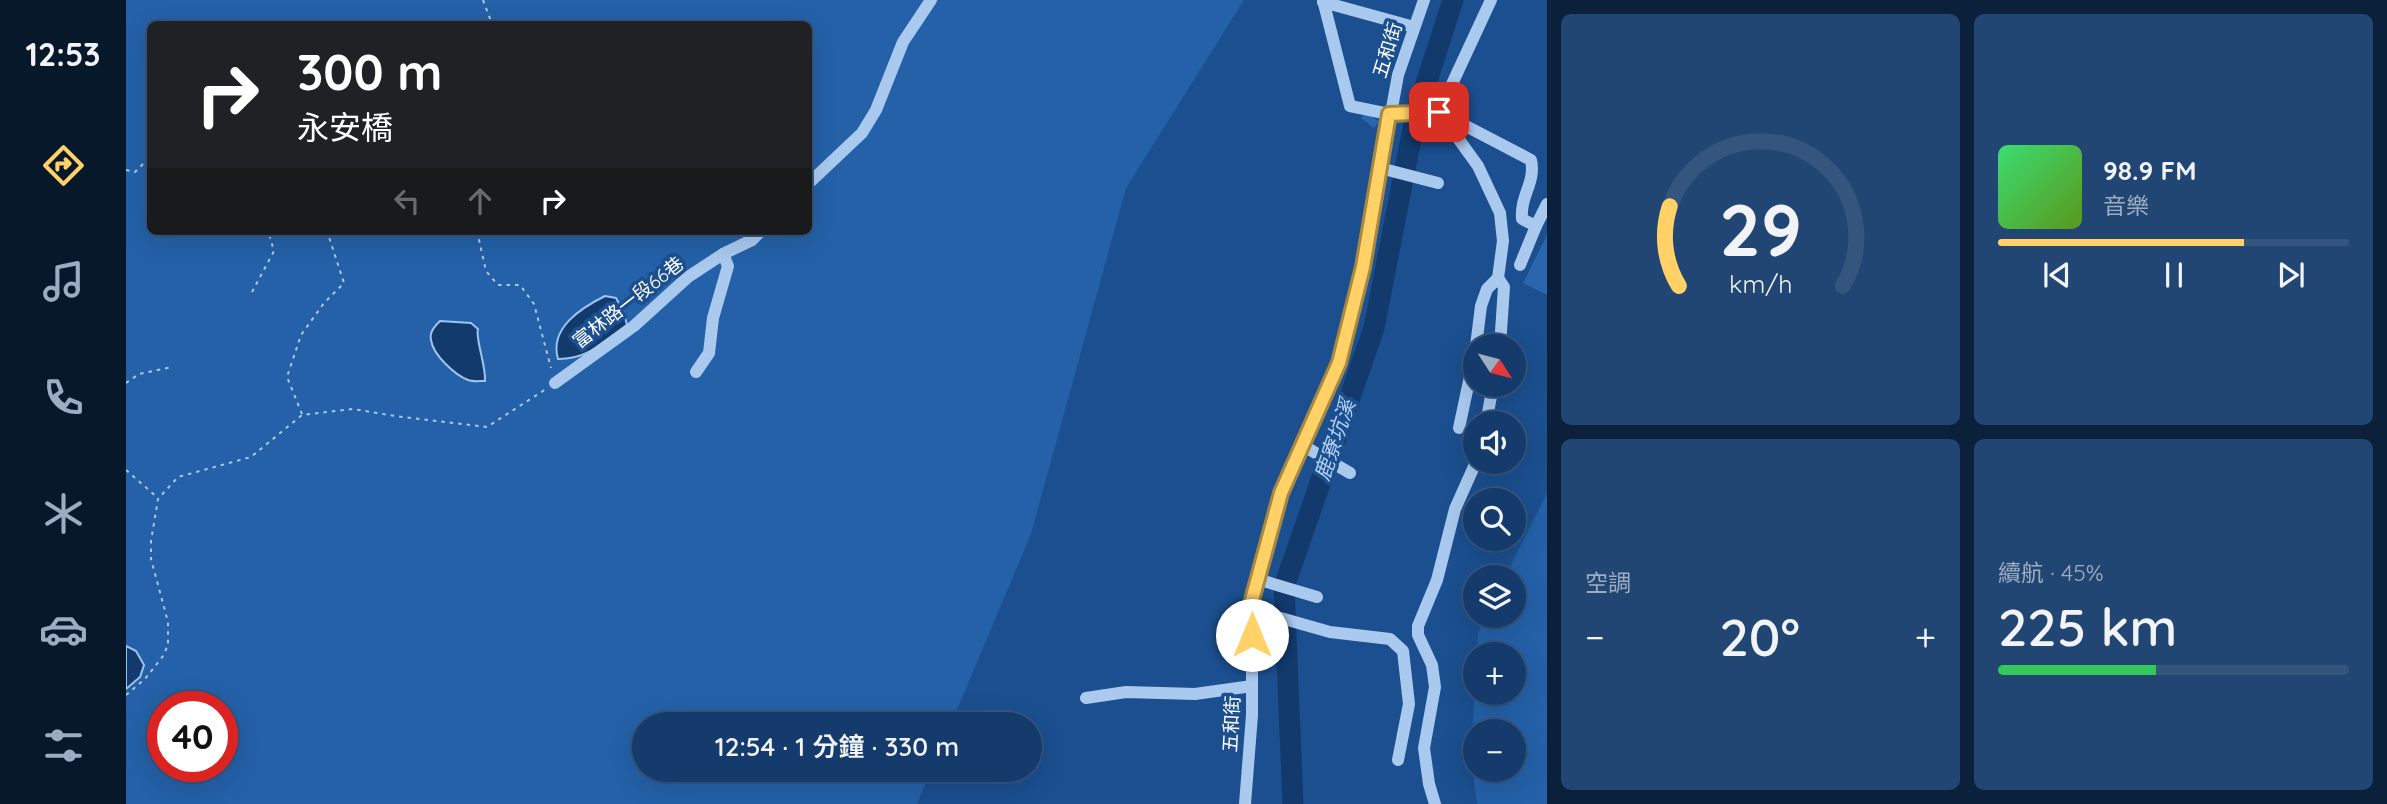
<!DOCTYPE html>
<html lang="zh-TW">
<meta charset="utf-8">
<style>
:root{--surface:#143b6b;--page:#214673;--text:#f1f3f6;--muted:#9dadc1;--line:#33557e;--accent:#ffd166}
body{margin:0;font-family:Quicksand,"Noto Sans TC",sans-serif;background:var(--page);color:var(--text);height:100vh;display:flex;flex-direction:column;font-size:26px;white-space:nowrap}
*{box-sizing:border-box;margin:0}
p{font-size:23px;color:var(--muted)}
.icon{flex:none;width:38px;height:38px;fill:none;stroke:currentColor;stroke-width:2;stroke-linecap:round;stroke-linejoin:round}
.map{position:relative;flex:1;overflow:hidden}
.panel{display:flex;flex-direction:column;gap:14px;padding:14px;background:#0b203b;width:840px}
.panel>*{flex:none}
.hud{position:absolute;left:21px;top:21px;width:665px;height:214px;border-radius:10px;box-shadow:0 7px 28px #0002,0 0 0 2px var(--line);background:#202124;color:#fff;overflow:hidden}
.needle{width:46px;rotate:126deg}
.tools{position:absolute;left:1337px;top:334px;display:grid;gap:14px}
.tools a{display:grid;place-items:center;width:63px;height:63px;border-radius:50%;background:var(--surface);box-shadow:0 7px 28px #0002,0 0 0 2px var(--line);font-size:35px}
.speed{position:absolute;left:21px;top:691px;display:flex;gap:14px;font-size:35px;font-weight:700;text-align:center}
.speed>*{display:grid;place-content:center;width:91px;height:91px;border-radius:50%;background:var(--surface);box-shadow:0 7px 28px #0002,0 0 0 2px var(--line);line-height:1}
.speed .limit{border:10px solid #d22;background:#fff;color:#111}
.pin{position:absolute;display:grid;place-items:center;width:60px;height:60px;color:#fff;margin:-30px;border-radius:14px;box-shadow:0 4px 10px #0006}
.me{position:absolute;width:77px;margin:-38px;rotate:0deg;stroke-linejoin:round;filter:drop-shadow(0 0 5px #0008)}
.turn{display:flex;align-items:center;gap:24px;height:147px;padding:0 35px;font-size:32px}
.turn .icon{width:91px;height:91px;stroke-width:2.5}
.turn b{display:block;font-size:49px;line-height:60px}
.lanes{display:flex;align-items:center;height:66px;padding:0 35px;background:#0003;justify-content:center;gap:35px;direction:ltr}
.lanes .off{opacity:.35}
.big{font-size:52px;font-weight:600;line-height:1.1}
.panel .tile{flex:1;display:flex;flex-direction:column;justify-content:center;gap:10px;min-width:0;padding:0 24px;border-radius:10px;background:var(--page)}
.panel .dial{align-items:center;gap:0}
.dial svg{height:182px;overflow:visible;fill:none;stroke:var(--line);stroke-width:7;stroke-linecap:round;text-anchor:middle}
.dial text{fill:var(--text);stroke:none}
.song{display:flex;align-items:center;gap:21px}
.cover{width:84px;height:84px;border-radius:10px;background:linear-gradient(135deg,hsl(140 70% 55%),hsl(90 70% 35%))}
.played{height:7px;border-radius:4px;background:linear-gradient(90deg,var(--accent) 70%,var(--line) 70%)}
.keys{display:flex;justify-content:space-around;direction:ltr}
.heat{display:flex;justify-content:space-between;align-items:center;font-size:38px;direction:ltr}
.charge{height:10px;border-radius:5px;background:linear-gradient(90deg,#34c759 45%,var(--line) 0)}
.panel .tiles{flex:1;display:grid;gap:14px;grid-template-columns:repeat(2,1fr)}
.trip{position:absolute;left:506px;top:712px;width:410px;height:70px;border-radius:35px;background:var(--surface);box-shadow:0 7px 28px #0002,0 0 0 2px var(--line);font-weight:600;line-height:70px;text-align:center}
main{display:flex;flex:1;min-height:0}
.tab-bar{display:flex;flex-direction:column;width:126px;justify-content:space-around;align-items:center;background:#08182b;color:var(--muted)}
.tab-bar .icon{width:49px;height:49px}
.tab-bar .on{color:var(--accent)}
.tab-bar b{font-size:32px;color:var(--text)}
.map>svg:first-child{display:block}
.green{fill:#2461a8;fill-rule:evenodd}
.water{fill:#123a6d;stroke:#9cc4f0;stroke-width:2}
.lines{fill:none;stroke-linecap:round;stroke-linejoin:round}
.river{stroke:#123a6d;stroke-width:21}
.building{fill:#2a66ad}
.path{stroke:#a9c9ee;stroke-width:2;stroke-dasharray:3.5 5;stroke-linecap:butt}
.minor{stroke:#a9c9ee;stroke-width:12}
.route-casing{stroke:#a68842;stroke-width:18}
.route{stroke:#ffd166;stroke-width:12}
.labels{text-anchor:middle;stroke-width:7;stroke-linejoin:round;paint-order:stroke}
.street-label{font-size:19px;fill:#fff;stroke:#1b4f8f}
.water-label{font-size:21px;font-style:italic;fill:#b5d3f5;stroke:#1b4f8f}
</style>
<main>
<nav class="tab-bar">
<b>12:53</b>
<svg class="icon on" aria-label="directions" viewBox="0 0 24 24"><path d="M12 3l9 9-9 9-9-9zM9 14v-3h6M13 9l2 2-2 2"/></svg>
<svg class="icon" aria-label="music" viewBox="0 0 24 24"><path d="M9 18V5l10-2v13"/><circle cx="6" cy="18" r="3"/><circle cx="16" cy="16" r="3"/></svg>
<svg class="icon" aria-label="phone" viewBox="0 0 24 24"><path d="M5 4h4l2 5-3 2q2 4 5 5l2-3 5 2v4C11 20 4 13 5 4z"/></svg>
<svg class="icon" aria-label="climate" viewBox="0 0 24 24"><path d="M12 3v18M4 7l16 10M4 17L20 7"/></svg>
<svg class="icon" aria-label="car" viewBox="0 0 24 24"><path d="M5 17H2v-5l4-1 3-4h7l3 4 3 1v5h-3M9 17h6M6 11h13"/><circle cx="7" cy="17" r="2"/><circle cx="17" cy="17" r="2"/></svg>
<svg class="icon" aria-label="filters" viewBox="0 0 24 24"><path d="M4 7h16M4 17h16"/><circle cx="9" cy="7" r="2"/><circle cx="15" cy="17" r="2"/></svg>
</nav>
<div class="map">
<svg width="1421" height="804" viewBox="0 0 1421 804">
<rect width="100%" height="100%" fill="#1b4f8f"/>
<g class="green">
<path d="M 0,0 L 1118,0 L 1000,188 L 905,534 L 825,724 L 518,724 L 518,770 L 805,770 L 791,804 L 0,804 ZM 24,24 L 682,24 L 682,231 L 24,231 ZM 37,707 L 96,707 L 96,766 L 37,766 Z"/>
<path d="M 1421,493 L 1421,804 L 1351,804 L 1345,757 L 1349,683 L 1349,693 L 1388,693 L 1388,654 L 1351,654 L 1352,633 L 1360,616 L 1388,616 L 1388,578 L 1379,577 ZM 1349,732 L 1388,732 L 1388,770 L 1349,770 Z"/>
</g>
<g class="water">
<path d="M 479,296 L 490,298 L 498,313 L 501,325 C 478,342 462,359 432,359 C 423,328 455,308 479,296 Z"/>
<path d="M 314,321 L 345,323 L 352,329 C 349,338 360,365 359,381 C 354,381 347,382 342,380 C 329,375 307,355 305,340 C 303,332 309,326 314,321 Z"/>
<path d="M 0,646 L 10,651 L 18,665 L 14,677 L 0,689 Z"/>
</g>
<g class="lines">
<path class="river" d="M 1167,804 L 1158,587 L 1248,328 L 1289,118 L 1327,0"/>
</g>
<g class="building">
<path d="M 1239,112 L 1253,121 L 1248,128 L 1235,118 Z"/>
<path d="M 1421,235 L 1421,295 L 1397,283 Z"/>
</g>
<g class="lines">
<g class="path">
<path d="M 357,0 L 366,24"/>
<path d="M 0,170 L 9,172 L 24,157"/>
<path d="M 351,231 L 360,271 L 372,285 L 394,285 L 408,304 L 425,368"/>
<path d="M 126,292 L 148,251 L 142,231"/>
<path d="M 0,383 L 13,374 L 46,367"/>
<path d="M 176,414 L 161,377 L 175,335 L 198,303 L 218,283 L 201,231"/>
<path d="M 0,470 L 32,498"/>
<path d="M 0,695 L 19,679 L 37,656 L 42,645 L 42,622 L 25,559 L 25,541 L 32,499 L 52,477 L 125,457 L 176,415 L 227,409 L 269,416 L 361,427 L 420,389"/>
</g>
<g class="minor">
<path d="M 1197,0 L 1224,106 L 1263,114 L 1313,112 L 1405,160 C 1410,183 1394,195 1396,219 L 1410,226 L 1421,204"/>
<path d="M 1197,2 L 1288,27"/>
<path d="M 1254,168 L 1312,183"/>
<path d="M 682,184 L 736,133 L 750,110 L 777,42 L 805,0"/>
<path d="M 1394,265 L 1410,226"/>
<path d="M 1372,278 L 1378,287 L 1374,346"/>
<path d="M 1350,346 L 1355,306 L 1361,289 L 1372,278 L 1377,241 L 1374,213 L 1352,166 L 1313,112 L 1365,0"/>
<path d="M 570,372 L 583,353 L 587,318 L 602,266 L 597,254"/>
<path d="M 429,383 L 508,326 L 562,277 L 597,254 L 626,240 L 635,231"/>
<path d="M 1360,424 L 1367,385"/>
<path d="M 1333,428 L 1349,353"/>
<path d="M 1176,445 L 1224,473"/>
<path d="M 1131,579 L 1191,597"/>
<path d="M 1126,610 L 1204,632 L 1264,639 L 1277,651 L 1283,704 L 1272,760"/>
<path d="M 960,698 L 1000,692 L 1069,694 L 1126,686"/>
<path d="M 1119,804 L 1126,715 L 1126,600 L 1155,493 L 1213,363 L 1237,267 L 1272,75 L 1298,0"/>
<path d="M 1309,804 L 1303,784 L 1298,748 L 1309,687 L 1306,665 L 1292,635 L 1292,626 L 1311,580 L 1329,509 L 1350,462"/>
</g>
</g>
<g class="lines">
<defs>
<path id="route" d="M 1126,635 L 1126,600 L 1155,493 L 1213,363 L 1237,267 L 1263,114 L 1313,112"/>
</defs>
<use href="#route" class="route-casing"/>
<use href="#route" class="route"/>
</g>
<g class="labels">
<g class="street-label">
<text transform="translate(1261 50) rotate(-73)" y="7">五和街</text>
<text transform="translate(502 302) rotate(-38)" y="7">富林路一段66巷</text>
<text transform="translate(1105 724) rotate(-87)" y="7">五和街</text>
</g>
<g class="water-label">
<text transform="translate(1209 440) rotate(-71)" y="7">鹿寮坑溪</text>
</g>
</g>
</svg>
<div class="tools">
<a><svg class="needle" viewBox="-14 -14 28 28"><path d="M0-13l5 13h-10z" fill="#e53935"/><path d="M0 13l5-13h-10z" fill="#9dadc1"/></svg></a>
<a><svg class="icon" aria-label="sound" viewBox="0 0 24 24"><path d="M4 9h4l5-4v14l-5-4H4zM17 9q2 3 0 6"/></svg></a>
<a><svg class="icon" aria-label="search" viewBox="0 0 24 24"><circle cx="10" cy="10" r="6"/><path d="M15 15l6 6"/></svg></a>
<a><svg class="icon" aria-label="layers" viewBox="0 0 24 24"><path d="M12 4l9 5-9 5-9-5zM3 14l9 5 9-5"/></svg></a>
<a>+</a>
<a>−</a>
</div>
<div class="speed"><div class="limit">40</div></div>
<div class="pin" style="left:1313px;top:112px;background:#d93025"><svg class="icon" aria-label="arrive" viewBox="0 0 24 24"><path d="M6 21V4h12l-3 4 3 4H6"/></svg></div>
<svg class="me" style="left:1126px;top:635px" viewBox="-20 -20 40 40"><circle r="19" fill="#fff"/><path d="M0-13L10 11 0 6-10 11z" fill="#ffd166"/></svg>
<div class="trip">12:54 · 1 分鐘 · 330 m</div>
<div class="hud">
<div class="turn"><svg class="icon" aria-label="right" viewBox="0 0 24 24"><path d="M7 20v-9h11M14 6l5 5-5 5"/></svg><div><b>300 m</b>永安橋</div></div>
<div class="lanes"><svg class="icon off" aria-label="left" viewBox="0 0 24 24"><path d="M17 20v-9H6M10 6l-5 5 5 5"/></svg><svg class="icon off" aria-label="ahead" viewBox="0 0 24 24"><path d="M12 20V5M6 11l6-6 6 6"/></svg><svg class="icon" aria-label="right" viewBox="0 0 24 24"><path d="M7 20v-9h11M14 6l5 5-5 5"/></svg></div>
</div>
</div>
<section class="panel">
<div class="tiles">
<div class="tile dial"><svg viewBox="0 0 100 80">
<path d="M14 69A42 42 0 1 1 86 69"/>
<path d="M14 69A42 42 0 0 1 10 34" stroke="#ffd166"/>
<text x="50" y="56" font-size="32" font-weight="700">29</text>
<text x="50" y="72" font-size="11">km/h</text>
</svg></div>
<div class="tile">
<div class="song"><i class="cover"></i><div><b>98.9 FM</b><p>音樂</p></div></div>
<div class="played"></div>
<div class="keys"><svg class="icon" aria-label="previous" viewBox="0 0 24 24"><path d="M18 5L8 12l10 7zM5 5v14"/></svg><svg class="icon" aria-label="pause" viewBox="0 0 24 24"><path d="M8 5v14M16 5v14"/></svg><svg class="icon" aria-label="next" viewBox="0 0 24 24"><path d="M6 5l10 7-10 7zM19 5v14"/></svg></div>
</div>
<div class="tile"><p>空調</p>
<div class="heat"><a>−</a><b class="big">20°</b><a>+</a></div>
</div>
<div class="tile"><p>續航 · 45%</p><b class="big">225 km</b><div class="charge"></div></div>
</div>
</section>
</main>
